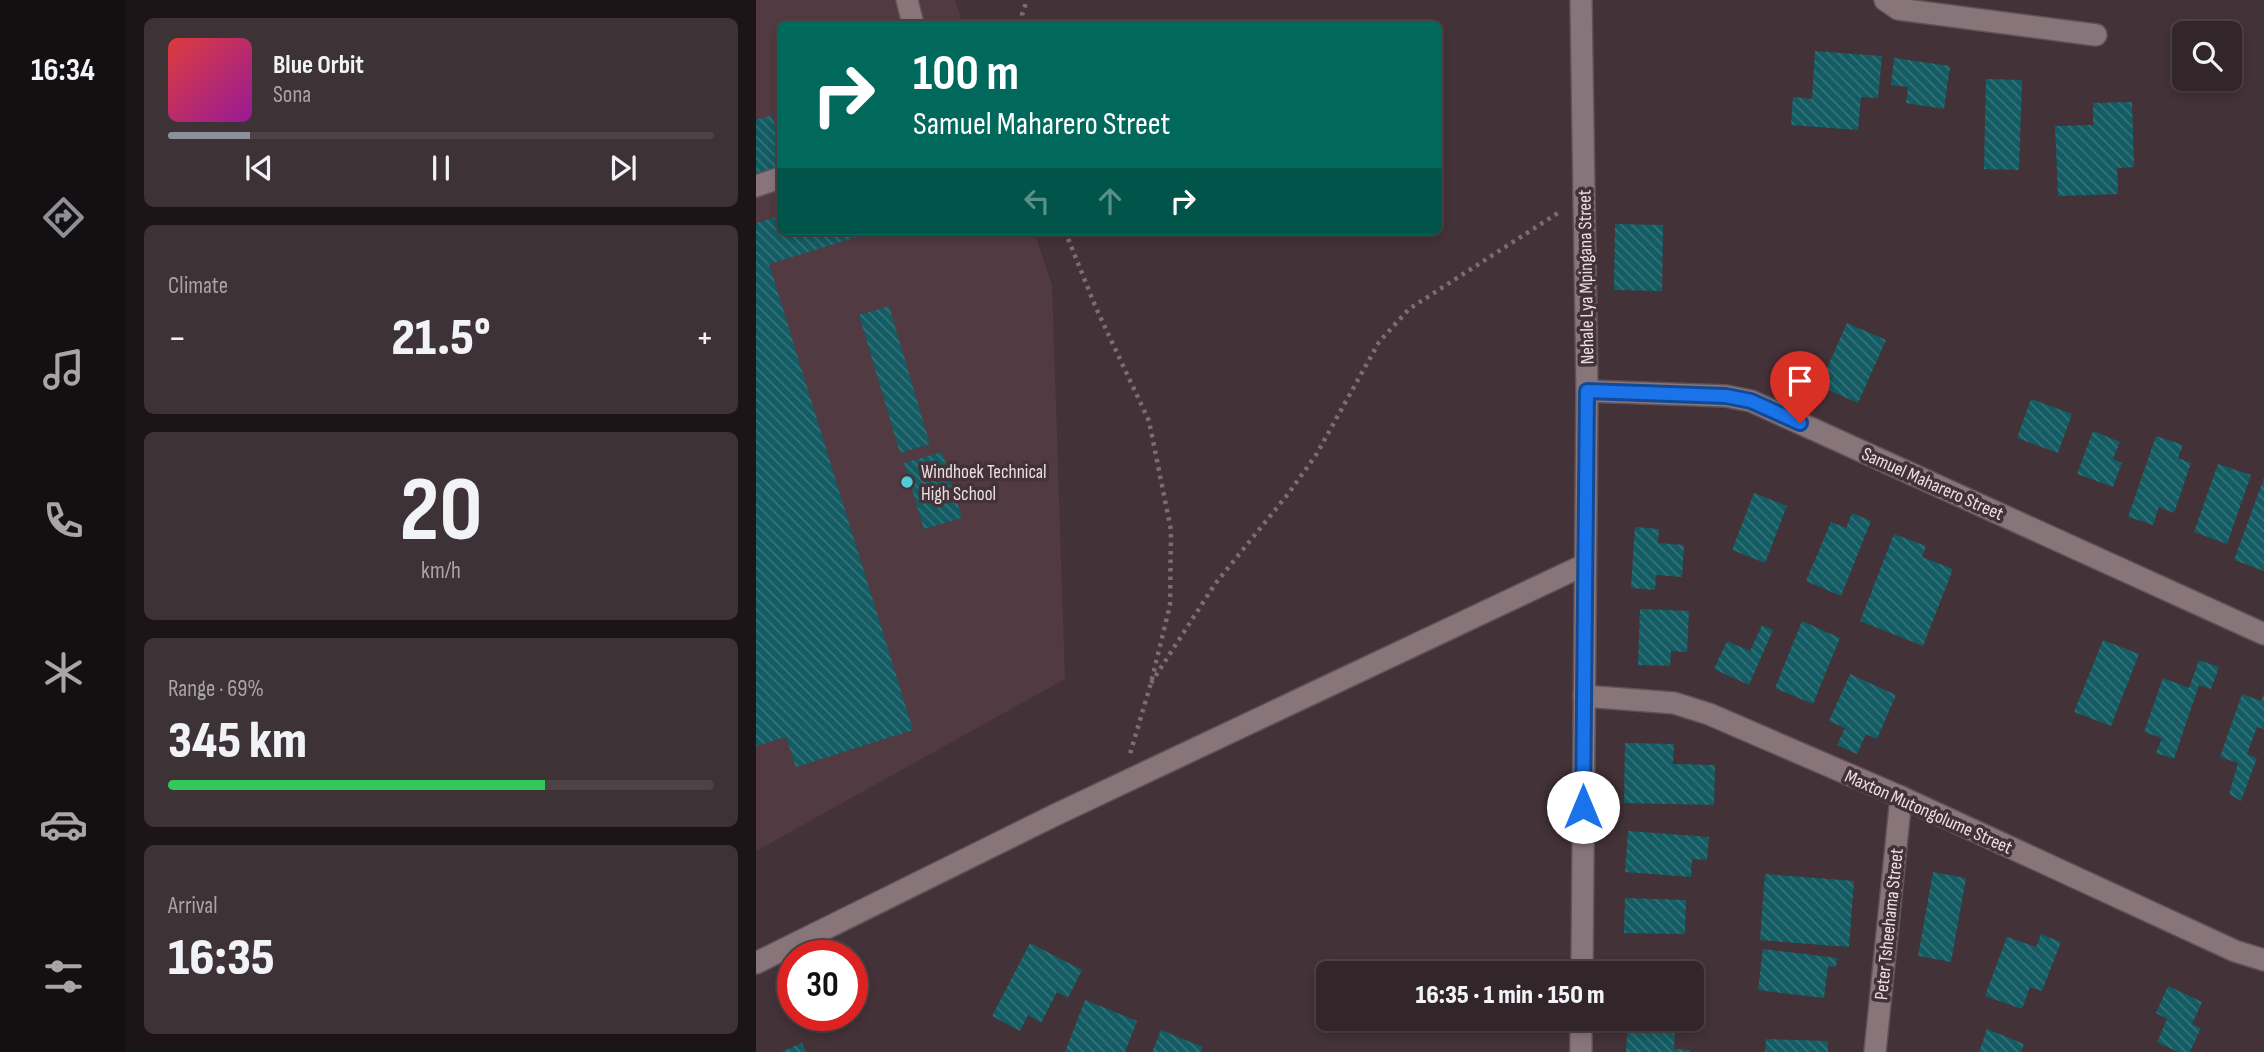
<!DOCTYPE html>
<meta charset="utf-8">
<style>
:root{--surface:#32262a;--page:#3d3236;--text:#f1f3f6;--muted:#a8a5a8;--line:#4d4347;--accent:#8c9099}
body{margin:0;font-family:"Sofia Sans Condensed",sans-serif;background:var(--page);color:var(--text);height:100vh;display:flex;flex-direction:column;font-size:26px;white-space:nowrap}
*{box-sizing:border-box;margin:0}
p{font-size:23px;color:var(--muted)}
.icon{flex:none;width:38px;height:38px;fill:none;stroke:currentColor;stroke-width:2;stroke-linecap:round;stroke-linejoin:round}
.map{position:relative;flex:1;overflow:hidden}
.panel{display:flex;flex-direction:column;gap:18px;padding:18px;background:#1c1517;width:630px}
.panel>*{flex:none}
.banner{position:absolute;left:21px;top:21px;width:665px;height:214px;border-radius:10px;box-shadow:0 4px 10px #0003,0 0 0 2px var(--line);background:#00695c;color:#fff;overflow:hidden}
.controls{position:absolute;left:1416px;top:21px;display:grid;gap:14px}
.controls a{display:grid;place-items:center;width:70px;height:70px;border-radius:10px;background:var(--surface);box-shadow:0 4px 10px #0003,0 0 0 2px var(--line);font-size:35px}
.speed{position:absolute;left:21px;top:940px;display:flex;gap:14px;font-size:35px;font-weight:700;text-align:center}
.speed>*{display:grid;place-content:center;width:91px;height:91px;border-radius:50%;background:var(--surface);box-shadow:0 4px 10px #0003,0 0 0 2px var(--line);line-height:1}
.speed .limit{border:10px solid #d22;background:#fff;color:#111}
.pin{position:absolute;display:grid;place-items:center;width:60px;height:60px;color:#fff;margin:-72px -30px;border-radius:50% 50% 50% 0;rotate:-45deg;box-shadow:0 0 7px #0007}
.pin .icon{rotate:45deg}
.me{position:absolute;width:77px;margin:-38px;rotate:0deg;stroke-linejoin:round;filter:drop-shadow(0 0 5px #0008)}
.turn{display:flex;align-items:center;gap:24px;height:147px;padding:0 21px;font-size:32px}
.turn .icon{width:91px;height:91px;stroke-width:2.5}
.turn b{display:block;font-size:49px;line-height:60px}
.lanes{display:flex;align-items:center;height:66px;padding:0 21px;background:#0003;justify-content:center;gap:35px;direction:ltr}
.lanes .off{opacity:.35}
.big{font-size:52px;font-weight:800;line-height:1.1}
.panel .tile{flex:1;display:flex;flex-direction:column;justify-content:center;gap:10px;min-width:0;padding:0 24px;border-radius:10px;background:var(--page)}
.panel .dial{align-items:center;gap:0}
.dial b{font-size:91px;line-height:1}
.song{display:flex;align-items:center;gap:21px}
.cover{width:84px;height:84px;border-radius:10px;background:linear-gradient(135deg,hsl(0 70% 55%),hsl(300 70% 35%))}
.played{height:7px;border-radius:4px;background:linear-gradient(90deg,var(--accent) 15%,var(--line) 15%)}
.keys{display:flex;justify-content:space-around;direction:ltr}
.heat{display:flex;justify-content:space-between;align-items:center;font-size:38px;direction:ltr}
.charge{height:10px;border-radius:5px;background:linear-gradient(90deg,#34c759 69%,var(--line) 0)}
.trip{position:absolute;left:560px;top:961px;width:388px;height:70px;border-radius:10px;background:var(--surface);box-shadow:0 4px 10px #0003,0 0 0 2px var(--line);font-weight:800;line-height:70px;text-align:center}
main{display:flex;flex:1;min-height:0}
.tabs{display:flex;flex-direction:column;width:126px;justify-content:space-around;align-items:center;background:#140f11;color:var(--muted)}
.tabs .icon{width:49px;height:49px}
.tabs .selected{color:var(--accent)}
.tabs b{font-size:32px;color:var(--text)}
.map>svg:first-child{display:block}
.built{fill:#513a41}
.building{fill:url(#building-back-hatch)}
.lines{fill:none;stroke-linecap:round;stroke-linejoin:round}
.minor-casing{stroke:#5f5156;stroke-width:24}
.path{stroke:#7c6d72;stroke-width:4.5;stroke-dasharray:3.5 5;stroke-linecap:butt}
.minor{stroke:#88757a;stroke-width:21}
.route-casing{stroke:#114b97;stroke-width:18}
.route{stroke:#1a73e8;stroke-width:12}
.poi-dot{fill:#52cbd8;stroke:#433238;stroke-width:2.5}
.labels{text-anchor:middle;stroke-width:7;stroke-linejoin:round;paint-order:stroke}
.street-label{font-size:19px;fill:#eadfe2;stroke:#433238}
.poi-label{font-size:19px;fill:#eadfe2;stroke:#433238;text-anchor:start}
</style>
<main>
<nav class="tabs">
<b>16:34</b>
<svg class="icon selected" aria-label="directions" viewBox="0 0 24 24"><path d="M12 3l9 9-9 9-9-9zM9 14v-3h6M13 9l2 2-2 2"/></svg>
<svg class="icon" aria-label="music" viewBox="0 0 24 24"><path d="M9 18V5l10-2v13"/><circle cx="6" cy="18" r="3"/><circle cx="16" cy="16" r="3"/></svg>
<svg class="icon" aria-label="phone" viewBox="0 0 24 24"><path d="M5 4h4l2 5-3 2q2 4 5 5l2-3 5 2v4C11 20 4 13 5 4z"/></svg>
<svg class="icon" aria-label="climate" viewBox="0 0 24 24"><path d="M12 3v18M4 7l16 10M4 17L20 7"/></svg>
<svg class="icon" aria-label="car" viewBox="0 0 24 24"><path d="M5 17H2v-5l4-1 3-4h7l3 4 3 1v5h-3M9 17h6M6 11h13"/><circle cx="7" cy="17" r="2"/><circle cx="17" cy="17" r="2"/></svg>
<svg class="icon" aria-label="filters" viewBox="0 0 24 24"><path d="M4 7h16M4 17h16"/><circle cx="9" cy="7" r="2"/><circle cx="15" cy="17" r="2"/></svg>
</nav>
<section class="panel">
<div class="tile">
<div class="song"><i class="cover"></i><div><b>Blue Orbit</b><p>Sona</p></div></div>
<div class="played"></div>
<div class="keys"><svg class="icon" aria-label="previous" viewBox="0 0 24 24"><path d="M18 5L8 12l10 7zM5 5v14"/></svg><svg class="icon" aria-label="pause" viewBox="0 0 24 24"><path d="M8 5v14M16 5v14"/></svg><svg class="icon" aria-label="next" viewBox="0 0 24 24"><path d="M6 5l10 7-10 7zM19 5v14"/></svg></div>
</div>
<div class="tile"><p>Climate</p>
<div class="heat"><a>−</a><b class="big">21.5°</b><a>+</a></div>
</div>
<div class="tile dial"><b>20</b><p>km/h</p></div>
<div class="tile"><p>Range · 69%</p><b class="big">345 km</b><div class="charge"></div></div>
<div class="tile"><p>Arrival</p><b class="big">16:35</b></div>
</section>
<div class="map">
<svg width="1508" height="1052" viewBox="0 0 1508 1052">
<defs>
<pattern id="building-back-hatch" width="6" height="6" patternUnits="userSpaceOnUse" patternTransform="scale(1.75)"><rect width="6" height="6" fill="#135c63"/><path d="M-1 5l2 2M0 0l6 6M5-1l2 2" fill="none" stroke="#367379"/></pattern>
</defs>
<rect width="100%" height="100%" fill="#433238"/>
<path class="built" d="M 0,0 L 199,0 L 207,24 L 24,24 L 24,231 L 278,231 L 296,285 L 309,679 L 0,851 Z"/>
<g class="building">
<path d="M 1059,51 L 1126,56 L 1122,98 L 1105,97 L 1102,130 L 1035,125 L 1037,97 L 1056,99 Z"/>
<path d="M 1138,58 L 1194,66 L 1188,109 L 1150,103 L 1152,87 L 1135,85 Z"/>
<path d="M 1230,79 L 1266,80 L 1263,170 L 1228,169 Z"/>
<path d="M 1376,102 L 1378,167 L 1361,168 L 1362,194 L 1302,196 L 1299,126 L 1337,125 L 1337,103 Z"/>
<path d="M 16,115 L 24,145 L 24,166 L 0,173 L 0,120 Z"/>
<path d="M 24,216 L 24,231 L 121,231 L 13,264 L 157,730 L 40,767 L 30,737 L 0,746 L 0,223 Z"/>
<path d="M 859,224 L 907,225 L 906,291 L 858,290 Z"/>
<path d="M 133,306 L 174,444 L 144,453 L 103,315 Z"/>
<path d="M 1091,323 L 1130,340 L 1102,403 L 1063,386 Z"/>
<path d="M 1275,399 L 1316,414 L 1302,453 L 1261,438 Z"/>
<path d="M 1337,431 L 1364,442 L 1357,459 L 1366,463 L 1357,487 L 1321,474 Z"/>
<path d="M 1400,436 L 1427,445 L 1422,458 L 1435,463 L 1418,513 L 1403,507 L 1397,525 L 1372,517 Z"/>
<path d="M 186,452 L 206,518 L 168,529 L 148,463 Z"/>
<path d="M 1462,464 L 1495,475 L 1471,544 L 1438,532 Z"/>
<path d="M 1508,478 L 1508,571 L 1478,560 Z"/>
<path d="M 998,493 L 1031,506 L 1009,563 L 976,550 Z"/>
<path d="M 1096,513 L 1115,521 L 1085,596 L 1050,581 L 1075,522 L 1090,528 Z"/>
<path d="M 879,527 L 903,529 L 902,543 L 928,545 L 926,577 L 900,575 L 899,590 L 875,588 Z"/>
<path d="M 1138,534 L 1170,546 L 1166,557 L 1197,569 L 1167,646 L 1104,621 Z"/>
<path d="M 884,609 L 933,611 L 931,652 L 915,651 L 914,666 L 882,665 Z"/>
<path d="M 1046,621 L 1084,638 L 1057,704 L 1019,688 Z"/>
<path d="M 1006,625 L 1017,630 L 993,685 L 958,669 L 971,641 L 994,651 Z"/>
<path d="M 1347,640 L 1383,654 L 1355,726 L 1318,712 Z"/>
<path d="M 1443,660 L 1463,667 L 1455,689 L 1443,685 L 1418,759 L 1400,753 L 1406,738 L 1388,732 L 1407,678 L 1433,688 Z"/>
<path d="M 1094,674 L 1140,695 L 1121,739 L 1110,734 L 1101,754 L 1081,745 L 1089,728 L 1073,721 Z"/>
<path d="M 1508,693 L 1508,729 L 1501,727 L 1491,754 L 1501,758 L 1485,801 L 1473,794 L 1482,763 L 1464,757 L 1486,694 L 1505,701 Z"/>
<path d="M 869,743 L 918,744 L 917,764 L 959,765 L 958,805 L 868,803 Z"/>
<path d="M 872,831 L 953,837 L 951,860 L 936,859 L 935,877 L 869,872 Z"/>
<path d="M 1177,872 L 1210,878 L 1195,962 L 1162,956 Z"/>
<path d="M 1009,874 L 1098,881 L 1093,947 L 1004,940 Z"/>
<path d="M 869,898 L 930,900 L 929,934 L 868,933 Z"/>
<path d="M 1285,934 L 1305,942 L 1286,991 L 1274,987 L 1266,1009 L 1229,996 L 1251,937 L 1280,947 Z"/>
<path d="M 274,943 L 326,970 L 312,998 L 301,992 L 285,1023 L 272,1015 L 264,1031 L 236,1016 Z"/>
<path d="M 1007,949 L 1081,958 L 1080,967 L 1072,966 L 1068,998 L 1002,990 Z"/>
<path d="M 1412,986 L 1446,1002 L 1436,1024 L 1445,1028 L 1434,1052 L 1422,1052 L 1401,1042 L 1411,1019 L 1400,1013 Z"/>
<path d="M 329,1000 L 381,1021 L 369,1052 L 309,1052 Z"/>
<path d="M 872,1025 L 919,1027 L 918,1049 L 934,1050 L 934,1052 L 870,1052 Z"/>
<path d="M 1231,1029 L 1268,1044 L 1265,1052 L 1223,1052 Z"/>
<path d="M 405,1030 L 447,1047 L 445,1052 L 396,1052 Z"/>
<path d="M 1010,1039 L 1072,1041 L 1072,1052 L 1009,1052 Z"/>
<path d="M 46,1043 L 50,1052 L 25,1052 Z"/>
</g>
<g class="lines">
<defs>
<g id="minor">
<path d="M 151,0 L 157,24"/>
<path d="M 825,0 L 831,391 L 826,973"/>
<path d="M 1129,0 L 1142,9 L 1340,35"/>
<path d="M 0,186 L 24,178"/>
<path d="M 831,391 L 970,396 L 995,401 L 1508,634"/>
<path d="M 828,696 L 918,703 L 953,714 L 1145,797 L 1479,951 L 1508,960"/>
<path d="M 0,963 L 299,815 L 828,565"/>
<path d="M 825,1052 L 825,1018"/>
<path d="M 1119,1052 L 1145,797"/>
</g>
</defs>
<use href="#minor" class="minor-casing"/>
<g class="path">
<path d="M 267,24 L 266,15 L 271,0"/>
<path d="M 309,231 L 340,308 L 393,421 L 415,530 L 414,605 L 395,683 L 374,754"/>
<path d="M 395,683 L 459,584 L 532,494 L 560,455 L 623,342 L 653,309 L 805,211"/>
</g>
<use href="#minor" class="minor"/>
</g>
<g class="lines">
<defs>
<path id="route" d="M 827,807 L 831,391 L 970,396 L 995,401 L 1044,423"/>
</defs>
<use href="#route" class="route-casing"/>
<use href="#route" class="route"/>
</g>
<circle class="poi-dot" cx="151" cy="482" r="7"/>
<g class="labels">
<g class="street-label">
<text transform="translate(829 277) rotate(-91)" y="7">Nehale Lya Mpingana Street</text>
<text transform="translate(1177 483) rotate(24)" y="7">Samuel Maharero Street</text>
<text transform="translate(1173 811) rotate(24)" y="7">Maxton Mutongolume Street</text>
<text transform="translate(1132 924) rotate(-84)" y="7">Peter Tsheehama Street</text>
</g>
<g class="poi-label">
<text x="165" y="478">Windhoek Technical<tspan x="165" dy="22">High School</tspan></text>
</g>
</g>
</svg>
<div class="controls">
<a><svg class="icon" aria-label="search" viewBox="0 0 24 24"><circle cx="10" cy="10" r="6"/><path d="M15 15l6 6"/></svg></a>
</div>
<div class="speed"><div class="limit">30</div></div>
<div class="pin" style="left:1044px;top:423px;background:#d93025"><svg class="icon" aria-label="arrive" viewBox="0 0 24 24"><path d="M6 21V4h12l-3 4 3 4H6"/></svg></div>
<svg class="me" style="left:827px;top:807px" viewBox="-20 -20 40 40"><circle r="19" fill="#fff"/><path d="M0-13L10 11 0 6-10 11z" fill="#1a73e8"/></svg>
<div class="trip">16:35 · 1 min · 150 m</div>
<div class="banner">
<div class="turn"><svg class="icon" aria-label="right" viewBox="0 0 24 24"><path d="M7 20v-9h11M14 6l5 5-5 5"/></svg><div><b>100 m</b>Samuel Maharero Street</div></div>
<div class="lanes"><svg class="icon off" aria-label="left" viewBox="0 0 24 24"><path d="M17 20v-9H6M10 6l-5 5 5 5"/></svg><svg class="icon off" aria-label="ahead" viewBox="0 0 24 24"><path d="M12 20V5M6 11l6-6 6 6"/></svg><svg class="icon" aria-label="right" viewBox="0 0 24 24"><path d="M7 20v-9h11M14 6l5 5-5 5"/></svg></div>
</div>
</div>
</main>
